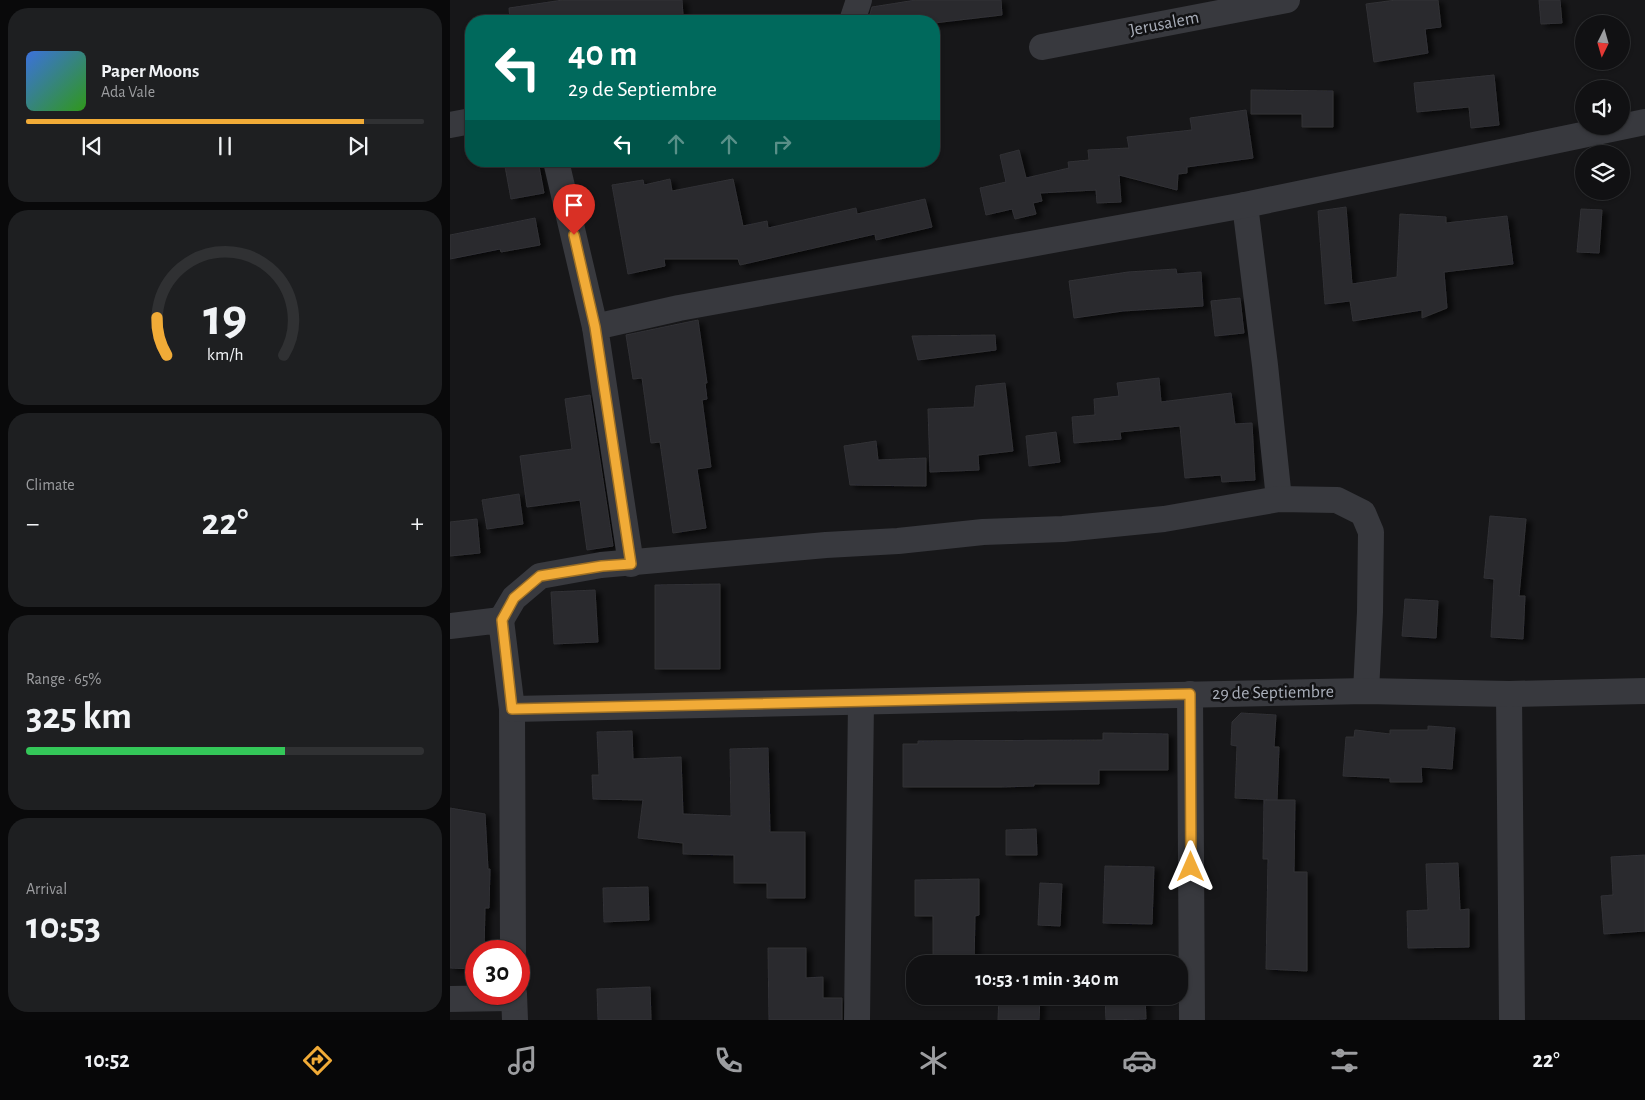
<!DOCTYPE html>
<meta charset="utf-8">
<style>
:root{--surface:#111113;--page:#1e1f21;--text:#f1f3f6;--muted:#9c9da0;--line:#303133;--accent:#f1ab37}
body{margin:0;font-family:"Alegreya Sans",sans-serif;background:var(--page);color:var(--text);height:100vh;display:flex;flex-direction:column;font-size:19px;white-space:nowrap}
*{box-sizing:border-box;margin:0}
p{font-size:16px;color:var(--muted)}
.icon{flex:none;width:28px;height:28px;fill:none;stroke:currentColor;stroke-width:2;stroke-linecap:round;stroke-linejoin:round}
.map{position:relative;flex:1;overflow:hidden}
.details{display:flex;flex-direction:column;gap:8px;padding:8px;background:#09090a;width:450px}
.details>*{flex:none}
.guide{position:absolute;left:15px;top:15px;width:475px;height:152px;border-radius:20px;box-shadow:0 1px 4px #0004,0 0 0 1px var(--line);background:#00695c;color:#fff;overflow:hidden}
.needle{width:32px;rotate:185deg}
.tools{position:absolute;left:1125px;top:15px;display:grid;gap:10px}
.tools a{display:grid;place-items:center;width:55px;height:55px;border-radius:50%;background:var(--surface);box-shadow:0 1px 4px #0004,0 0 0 1px var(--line);font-size:25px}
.speed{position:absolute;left:15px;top:940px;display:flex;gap:10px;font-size:25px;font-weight:700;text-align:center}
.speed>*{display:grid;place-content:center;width:65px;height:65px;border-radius:50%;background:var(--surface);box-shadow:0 1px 4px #0004,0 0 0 1px var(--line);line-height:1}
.speed .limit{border:8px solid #d22;background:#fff;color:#111}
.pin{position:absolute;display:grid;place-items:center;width:42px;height:42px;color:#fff;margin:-51px -21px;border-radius:50% 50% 50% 0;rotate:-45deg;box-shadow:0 0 5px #0007}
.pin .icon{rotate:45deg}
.me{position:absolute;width:55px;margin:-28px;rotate:0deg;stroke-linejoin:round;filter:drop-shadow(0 0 4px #0008)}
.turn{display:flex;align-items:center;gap:18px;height:105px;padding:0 20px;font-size:22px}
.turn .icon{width:65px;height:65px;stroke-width:2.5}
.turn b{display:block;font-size:35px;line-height:42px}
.lanes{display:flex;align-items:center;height:48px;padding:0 20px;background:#0003;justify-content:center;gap:25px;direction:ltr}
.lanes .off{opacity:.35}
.big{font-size:38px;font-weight:600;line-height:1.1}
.details .tile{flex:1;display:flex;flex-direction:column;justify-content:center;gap:8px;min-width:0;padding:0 18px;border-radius:20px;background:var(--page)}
.details .dial{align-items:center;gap:0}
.dial svg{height:130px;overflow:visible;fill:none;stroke:var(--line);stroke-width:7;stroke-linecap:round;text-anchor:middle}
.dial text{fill:var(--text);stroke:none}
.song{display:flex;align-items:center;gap:15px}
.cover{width:60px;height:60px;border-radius:8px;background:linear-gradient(135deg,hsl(220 70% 55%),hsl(110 70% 35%))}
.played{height:5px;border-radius:2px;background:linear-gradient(90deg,var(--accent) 85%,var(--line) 85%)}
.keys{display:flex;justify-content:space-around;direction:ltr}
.heat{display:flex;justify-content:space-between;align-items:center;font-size:28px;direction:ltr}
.charge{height:8px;border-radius:4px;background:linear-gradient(90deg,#34c759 65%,var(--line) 0)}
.trip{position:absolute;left:456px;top:955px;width:282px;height:50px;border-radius:20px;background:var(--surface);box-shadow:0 1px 4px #0004,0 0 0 1px var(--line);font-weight:600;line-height:50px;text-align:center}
.tabs{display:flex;height:80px;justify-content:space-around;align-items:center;background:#070708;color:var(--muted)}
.tabs .icon{width:35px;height:35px}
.tabs .current{color:var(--accent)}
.tabs b{font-size:22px;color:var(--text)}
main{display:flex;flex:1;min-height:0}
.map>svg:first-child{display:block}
.building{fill:#2a2a2d;stroke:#313135;filter:url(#shadow)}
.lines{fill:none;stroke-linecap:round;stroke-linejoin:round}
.street{stroke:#38393e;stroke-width:26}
.route-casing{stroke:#9d6f24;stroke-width:12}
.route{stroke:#f1ab37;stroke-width:9}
.labels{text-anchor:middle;stroke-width:5;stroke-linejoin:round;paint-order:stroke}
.street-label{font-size:18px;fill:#a9aeb9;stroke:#121214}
</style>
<main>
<section class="details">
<div class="tile">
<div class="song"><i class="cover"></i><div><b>Paper Moons</b><p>Ada Vale</p></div></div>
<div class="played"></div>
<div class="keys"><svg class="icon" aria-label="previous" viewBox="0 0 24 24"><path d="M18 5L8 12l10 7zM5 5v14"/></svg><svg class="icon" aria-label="pause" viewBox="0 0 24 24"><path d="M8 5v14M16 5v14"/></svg><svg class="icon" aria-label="next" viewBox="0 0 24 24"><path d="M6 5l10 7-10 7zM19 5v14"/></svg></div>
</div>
<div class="tile dial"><svg viewBox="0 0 100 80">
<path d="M14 69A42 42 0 1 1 86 69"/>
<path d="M14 69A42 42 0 0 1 8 46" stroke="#f1ab37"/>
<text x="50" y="56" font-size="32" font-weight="700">19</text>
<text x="50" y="72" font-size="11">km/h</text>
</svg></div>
<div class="tile"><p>Climate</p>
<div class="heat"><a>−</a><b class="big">22°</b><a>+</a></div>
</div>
<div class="tile"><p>Range · 65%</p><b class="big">325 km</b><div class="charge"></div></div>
<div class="tile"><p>Arrival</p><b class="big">10:53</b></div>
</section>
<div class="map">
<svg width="1195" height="1020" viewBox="0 0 1195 1020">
<defs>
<filter id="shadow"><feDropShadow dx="5.5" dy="3" stdDeviation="2.5" flood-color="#0009"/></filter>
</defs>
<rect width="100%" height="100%" fill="#171719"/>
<g class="building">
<path d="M 113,0 L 232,0 L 233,15 L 179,21 L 60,21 L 59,8 Z"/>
<path d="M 466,0 L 551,0 L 552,15 L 484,23 L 484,21 L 418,21 L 422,7 Z"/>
<path d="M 946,0 L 988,0 L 991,27 L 975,29 L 978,53 L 924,62 L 916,4 Z"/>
<path d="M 1089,0 L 1110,0 L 1112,23 L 1091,24 Z"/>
<path d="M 1044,75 L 1049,125 L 1021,128 L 1019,107 L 967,112 L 964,83 Z"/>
<path d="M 801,90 L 883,91 L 883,127 L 852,127 L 852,114 L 801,114 Z"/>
<path d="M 796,110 L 803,158 L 737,167 L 737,173 L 728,174 L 727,190 L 669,175 L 671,202 L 647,203 L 646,190 L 590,193 L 592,201 L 583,203 L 586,214 L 565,219 L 562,209 L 536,215 L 530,188 L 556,182 L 550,155 L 569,150 L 576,178 L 619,168 L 618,162 L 639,160 L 638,150 L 679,148 L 677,137 L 742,130 L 740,118 Z"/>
<path d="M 54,161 L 88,161 L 94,193 L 61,199 Z"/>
<path d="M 220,179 L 222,191 L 283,179 L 293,226 L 317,221 L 318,228 L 406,208 L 407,214 L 475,199 L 482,227 L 426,240 L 425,234 L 290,265 L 288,259 L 214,259 L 215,266 L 178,274 L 162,185 L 193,180 L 194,185 Z"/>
<path d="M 896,207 L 902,284 L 947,277 L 950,214 L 996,217 L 996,223 L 1057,216 L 1063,264 L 994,272 L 997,308 L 972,318 L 972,310 L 903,321 L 900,301 L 875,304 L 868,211 Z"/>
<path d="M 1131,209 L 1152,210 L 1149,253 L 1127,252 Z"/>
<path d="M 85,218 L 90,245 L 51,252 L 50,249 L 0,259 L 0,235 Z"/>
<path d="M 726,269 L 727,274 L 751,272 L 753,306 L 673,311 L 624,318 L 619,281 L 678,272 Z"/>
<path d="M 790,298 L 794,333 L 765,336 L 761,301 Z"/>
<path d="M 248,320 L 257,383 L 255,383 L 257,399 L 252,400 L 261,467 L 247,469 L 256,528 L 223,533 L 210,442 L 201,443 L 192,378 L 183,379 L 176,335 Z"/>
<path d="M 545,335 L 546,350 L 468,360 L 462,336 Z"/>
<path d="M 709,378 L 711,402 L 781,393 L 785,424 L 802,423 L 805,480 L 772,482 L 771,475 L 735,478 L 730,426 L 670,432 L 671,439 L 624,443 L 622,417 L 645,415 L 644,399 L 669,396 L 667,383 Z"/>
<path d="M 555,383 L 563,451 L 528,455 L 529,470 L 480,472 L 478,409 L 524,407 L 526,386 Z"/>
<path d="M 140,395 L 163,546 L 137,550 L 130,500 L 77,507 L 70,456 L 122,449 L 115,399 Z"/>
<path d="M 606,432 L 610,462 L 579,466 L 576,436 Z"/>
<path d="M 426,441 L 428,460 L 476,458 L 476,486 L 400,485 L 394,446 Z"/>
<path d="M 69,494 L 73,524 L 37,529 L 32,500 Z"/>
<path d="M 1040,516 L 1076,519 L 1069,596 L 1075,596 L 1073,639 L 1041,637 L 1044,579 L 1034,578 Z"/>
<path d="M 27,519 L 30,553 L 0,556 L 0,522 Z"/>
<path d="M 270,584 L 270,669 L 205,669 L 205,585 Z"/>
<path d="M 145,590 L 148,642 L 104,644 L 101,592 Z"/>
<path d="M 955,599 L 988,601 L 986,638 L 952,636 Z"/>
<path d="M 791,713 L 826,715 L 824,747 L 829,747 L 827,800 L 785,798 L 787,746 L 781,745 L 782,722 Z"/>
<path d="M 978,726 L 1005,728 L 1002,769 L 971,767 L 972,782 L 940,782 L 940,778 L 893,776 L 896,737 L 904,737 L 905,730 L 940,734 L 940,730 L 978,730 Z"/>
<path d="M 182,731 L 183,759 L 231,757 L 233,814 L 281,816 L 280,749 L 318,748 L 320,832 L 355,832 L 355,898 L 317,898 L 317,883 L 284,883 L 284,855 L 233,854 L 233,843 L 188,838 L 193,800 L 143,799 L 142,775 L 149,775 L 147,732 Z"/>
<path d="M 653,733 L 718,734 L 718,770 L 649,770 L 649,784 L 584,784 L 584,786 L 551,787 L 453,787 L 453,744 L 468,744 L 468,741 L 653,740 Z"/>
<path d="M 814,800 L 845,800 L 844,872 L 857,872 L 857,971 L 816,969 L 818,859 L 813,859 Z"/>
<path d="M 0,808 L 35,814 L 38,869 L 40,869 L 39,908 L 35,908 L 34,951 L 26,951 L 26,969 L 0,968 Z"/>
<path d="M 586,829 L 587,855 L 556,855 L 556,830 Z"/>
<path d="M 1195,855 L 1195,931 L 1154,934 L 1151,896 L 1163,895 L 1161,857 Z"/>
<path d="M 1008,863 L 1010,910 L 1019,909 L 1019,947 L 958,948 L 957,911 L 978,910 L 976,864 Z"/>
<path d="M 655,866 L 704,867 L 702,924 L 653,923 Z"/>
<path d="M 529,879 L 529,915 L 525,916 L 524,964 L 483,964 L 483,916 L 465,916 L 465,880 Z"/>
<path d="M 590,883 L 612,884 L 610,926 L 588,925 Z"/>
<path d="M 198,887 L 199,920 L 154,922 L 153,888 Z"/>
<path d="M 318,948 L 356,948 L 356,978 L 373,977 L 373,998 L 392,998 L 392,1020 L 319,1020 Z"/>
<path d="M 200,987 L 201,1020 L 148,1020 L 147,989 Z"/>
<path d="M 549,996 L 590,996 L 589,1020 L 548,1020 Z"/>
<path d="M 655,996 L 695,996 L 696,1019 L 656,1020 Z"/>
</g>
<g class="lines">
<g class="street">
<path d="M 402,21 L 409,0"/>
<path d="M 592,47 L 837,0"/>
<path d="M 0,125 L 21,121"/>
<path d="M 106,161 L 145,327 L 181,564"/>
<path d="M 795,205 L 815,365 L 829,499"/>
<path d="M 145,327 L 229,308 L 795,205 L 1195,122"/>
<path d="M 51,620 L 64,598 L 90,576 L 151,565 L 376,545 L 448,541 L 533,532 L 613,529 L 714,519 L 829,499 L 887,500 L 913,513 L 921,532 L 920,612 L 916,691"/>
<path d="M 0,626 L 51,620 L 62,709 L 63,951"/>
<path d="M 740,694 L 742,1020"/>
<path d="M 1059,694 L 1062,1020"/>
<path d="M 62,709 L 916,691 L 1059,694 L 1195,691"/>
<path d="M 64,994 L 65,1020"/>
<path d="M 0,999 L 64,998"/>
<path d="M 407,1020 L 411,702"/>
</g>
</g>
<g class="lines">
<defs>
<path id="route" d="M 124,235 L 145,327 L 181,564 L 152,566 L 90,576 L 64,598 L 52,620 L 62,709 L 740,694 L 741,867"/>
</defs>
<use href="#route" class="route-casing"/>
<use href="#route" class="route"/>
</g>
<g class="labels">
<g class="street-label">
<text transform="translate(714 23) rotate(-11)" y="6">Jerusalem</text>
<text transform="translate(823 692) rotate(-1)" y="6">29 de Septiembre</text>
</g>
</g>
</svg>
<div class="tools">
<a><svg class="needle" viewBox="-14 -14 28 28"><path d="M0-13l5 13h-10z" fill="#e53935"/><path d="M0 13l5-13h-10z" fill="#9c9da0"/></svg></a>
<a><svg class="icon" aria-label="sound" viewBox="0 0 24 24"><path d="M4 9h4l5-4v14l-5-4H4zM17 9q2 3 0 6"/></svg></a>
<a><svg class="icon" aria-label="layers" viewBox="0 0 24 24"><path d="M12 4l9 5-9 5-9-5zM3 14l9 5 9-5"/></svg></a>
</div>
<div class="speed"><div class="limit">30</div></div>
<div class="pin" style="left:124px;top:235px;background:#d93025"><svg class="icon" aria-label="arrive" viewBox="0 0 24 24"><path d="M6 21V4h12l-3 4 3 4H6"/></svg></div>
<svg class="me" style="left:741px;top:867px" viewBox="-20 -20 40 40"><path d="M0-17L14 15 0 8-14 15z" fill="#f1ab37" stroke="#fff" stroke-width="4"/></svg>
<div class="trip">10:53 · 1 min · 340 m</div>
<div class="guide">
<div class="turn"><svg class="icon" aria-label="left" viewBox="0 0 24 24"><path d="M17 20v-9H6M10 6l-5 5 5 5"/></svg><div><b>40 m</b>29 de Septiembre</div></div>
<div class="lanes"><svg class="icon" aria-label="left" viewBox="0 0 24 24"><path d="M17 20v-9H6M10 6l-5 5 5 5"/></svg><svg class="icon off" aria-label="ahead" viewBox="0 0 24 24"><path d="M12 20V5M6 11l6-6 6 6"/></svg><svg class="icon off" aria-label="ahead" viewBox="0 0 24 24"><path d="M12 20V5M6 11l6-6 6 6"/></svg><svg class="icon off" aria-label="right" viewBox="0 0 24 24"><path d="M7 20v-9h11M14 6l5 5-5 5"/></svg></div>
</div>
</div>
</main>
<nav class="tabs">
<b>10:52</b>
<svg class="icon current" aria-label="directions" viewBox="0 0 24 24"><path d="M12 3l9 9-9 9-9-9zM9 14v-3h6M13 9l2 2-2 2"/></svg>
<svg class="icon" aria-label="music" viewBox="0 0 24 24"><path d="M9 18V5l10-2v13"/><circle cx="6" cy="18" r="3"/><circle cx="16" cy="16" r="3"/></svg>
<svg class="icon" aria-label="phone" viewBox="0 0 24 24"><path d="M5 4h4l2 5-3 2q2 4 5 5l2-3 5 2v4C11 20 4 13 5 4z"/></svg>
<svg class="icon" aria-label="climate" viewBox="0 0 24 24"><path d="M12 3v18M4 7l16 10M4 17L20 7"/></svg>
<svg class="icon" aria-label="car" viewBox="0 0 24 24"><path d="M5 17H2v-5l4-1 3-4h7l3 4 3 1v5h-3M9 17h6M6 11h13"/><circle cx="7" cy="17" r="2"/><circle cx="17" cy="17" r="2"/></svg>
<svg class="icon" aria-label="filters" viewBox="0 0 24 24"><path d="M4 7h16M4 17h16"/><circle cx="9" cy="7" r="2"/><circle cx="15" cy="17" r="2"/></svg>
<b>22°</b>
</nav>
